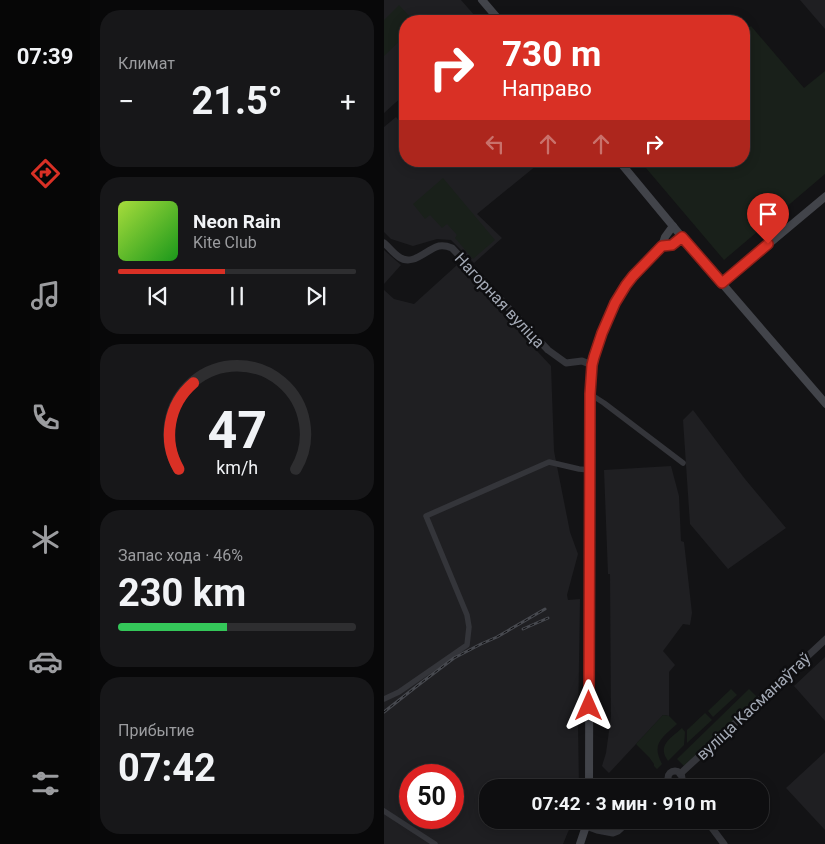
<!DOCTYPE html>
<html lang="ru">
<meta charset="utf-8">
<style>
:root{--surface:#0e0e10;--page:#171719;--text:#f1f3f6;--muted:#9b9c9f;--line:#2e2e30;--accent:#d93025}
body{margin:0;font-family:Roboto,sans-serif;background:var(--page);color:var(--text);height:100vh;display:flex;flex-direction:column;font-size:19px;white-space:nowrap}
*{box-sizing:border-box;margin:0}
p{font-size:16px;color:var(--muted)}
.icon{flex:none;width:28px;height:28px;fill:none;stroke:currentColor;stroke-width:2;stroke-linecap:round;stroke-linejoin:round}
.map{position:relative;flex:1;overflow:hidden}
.panel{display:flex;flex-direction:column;gap:10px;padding:10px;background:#080809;width:294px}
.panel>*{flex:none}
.top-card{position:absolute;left:15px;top:15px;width:351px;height:152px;border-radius:20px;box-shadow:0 2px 12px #0003,0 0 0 1px var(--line);background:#d93025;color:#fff;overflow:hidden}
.speed{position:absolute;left:15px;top:764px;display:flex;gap:10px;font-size:25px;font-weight:700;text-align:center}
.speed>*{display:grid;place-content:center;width:65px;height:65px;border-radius:50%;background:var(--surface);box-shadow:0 2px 12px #0003,0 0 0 1px var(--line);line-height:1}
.speed .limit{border:8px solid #d22;background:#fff;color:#111}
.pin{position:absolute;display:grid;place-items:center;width:42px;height:42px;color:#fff;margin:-51px -21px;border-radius:50% 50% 50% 0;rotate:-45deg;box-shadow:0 0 5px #0007}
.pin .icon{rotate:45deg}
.me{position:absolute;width:55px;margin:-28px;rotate:0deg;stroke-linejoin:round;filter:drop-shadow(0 0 4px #0008)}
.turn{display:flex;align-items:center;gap:18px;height:105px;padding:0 20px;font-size:22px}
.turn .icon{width:65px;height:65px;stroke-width:2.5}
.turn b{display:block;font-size:35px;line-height:42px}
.lanes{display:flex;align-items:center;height:48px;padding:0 20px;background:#0003;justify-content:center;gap:25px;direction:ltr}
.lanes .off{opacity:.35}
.big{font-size:38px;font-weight:700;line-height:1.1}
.panel .widget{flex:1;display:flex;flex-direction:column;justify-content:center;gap:8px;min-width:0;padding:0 18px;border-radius:20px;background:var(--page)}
.panel .dial{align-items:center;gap:0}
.dial svg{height:130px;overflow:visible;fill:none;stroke:var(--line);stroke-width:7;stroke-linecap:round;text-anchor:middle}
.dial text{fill:var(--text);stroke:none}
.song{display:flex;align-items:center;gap:15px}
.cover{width:60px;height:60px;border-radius:8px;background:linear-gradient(135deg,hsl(80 70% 55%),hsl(120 70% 35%))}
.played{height:5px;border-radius:2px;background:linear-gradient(90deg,var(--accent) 45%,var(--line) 45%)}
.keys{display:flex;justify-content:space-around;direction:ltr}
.heat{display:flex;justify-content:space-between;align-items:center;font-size:28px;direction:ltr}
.charge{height:8px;border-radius:4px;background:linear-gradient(90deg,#34c759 46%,var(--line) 0)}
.trip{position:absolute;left:95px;top:779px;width:290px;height:50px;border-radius:20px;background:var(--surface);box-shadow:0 2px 12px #0003,0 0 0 1px var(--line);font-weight:700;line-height:50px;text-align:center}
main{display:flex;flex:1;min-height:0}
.tabs{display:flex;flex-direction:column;width:90px;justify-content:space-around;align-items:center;background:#060606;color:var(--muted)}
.tabs .icon{width:35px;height:35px}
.tabs .active{color:var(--accent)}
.tabs b{font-size:22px;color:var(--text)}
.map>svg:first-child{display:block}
.built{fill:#1f1f22;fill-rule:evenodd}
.green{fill:#19201a}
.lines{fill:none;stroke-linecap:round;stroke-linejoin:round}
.minor{stroke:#34353a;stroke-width:5.5}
.tertiary{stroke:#34353a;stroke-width:7}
.secondary{stroke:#42444a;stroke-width:8}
.rail-casing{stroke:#47494f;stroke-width:3}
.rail{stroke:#0e0e10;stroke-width:1;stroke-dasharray:4;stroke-linecap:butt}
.route-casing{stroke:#8d1f18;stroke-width:12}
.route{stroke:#d93025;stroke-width:9}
.labels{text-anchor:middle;stroke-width:5;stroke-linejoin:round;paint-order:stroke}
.street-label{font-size:16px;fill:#a4aab6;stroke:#0e0e10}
</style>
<main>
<nav class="tabs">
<b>07:39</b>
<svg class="icon active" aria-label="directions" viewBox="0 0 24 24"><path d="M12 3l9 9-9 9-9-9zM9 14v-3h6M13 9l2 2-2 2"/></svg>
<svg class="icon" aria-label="music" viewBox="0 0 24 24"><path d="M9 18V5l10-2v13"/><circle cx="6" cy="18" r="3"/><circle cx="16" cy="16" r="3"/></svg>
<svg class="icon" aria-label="phone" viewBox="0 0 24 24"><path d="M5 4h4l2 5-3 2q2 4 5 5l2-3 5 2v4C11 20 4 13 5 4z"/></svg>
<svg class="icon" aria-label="climate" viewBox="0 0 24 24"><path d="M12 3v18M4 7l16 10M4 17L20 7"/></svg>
<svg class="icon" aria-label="car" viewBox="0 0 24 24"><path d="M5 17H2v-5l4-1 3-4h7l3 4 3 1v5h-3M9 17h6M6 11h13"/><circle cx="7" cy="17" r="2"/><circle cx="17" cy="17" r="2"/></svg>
<svg class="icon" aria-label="filters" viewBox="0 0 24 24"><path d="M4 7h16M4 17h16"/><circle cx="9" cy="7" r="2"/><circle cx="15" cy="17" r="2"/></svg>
</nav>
<section class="panel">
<div class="widget"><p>Климат</p>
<div class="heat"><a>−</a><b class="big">21.5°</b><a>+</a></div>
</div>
<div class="widget">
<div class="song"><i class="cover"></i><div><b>Neon Rain</b><p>Kite Club</p></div></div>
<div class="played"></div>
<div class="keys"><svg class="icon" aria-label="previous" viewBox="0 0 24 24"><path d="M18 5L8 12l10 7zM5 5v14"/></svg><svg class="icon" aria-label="pause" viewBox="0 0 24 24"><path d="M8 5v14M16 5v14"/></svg><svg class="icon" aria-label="next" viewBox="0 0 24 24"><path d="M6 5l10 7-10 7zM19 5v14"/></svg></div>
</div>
<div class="widget dial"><svg viewBox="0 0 100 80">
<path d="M14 69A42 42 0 1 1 86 69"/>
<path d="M14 69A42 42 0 0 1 23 16" stroke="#d93025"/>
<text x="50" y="56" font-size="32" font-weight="700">47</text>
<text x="50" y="72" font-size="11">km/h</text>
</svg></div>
<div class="widget"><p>Запас хода · 46%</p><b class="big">230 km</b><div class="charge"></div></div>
<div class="widget"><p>Прибытие</p><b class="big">07:42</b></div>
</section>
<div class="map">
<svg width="442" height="844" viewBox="0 0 442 844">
<rect width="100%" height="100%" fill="#131315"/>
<g class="built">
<path d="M 0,0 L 77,0 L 91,16 L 85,21 L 21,21 L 21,94 L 0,113 Z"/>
<path d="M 416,0 L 441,0 L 441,29 Z"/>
<path d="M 12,117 L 21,128 L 21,161 L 158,161 L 93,214 L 118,238 L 90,263 L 67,240 L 53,239 L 29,246 L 7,239 L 0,232 L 0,127 Z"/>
<path d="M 0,250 L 17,265 L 0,284 Z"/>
<path d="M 73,265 L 167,366 L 170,451 L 186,532 L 194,554 L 183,595 L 184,600 L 196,599 L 194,724 L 195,787 L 104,788 L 104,820 L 189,820 L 179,844 L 0,844 L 0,290 L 10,299 L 30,304 ZM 26,775 L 69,775 L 69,818 L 26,818 Z"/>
<path d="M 309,410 L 361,479 L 402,528 L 344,569 L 306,524 L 299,420 Z"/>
<path d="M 287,466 L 295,496 L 297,541 L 300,542 L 308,613 L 306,625 L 299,624 L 279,651 L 291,665 L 285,672 L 285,716 L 279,715 L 225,773 L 218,766 L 222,753 L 227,716 L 226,574 L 224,574 L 220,470 Z"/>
<path d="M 441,657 L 442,657 L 441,721 L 410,686 Z"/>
<path d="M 441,752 L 442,830 L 441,830 L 402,788 Z"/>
</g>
<g class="green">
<path d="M 15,5 L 30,21 L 21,21 L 21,36 L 0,56 L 0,20 Z"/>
<path d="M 367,26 L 420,88 L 441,71 L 441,174 L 340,260 L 256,161 L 360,161 L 360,32 Z"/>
<path d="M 59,178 L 111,240 L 89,259 L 71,238 L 73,235 L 63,224 L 58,228 L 46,215 L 41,219 L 29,204 Z"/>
<path d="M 347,689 L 353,695 L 329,717 L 324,711 Z"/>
<path d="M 365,689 L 374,698 L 300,766 L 293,759 Z"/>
<path d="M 321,713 L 328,720 L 303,743 L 303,730 Z"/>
<path d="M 279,715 L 285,716 L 293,724 C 278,738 267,743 278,764 L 273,769 L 270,766 L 270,764 L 265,757 L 252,744 Z"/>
<path d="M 298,728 L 301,732 L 300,745 L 284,761 C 273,745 286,739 298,728 Z"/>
</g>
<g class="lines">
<g class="minor">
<path d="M 206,394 L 220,403 L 299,463"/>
<path d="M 0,699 L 15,692 L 83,645 L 85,627 L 83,615 L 42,516 L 165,462 L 195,469 L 206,470"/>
<path d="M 0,811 L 51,844"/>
</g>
<g class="tertiary">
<path d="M 0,243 C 5,247 9,253 15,257 C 28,266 40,252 52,247 C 57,245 63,246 68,248 L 164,350 L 182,363 L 198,361 L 208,365"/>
<circle cx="291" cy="778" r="7"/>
<path d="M 296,774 L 442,639"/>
<path d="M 322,820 L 340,844"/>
<path d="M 202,826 L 213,830 L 229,833 L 234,831 L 246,820"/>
</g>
<g class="secondary">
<path d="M 98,0 L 116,21"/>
<path d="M 235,161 L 298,237 L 442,404"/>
<path d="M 278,246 L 288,245 L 298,237"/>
<path d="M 338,283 L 442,196"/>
<path d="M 205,788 L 206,394 L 208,365 L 210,357 L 217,333 L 231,303 L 242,285 L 249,276 L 278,246 L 281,237 L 289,226"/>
<path d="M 196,844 L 202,826 L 203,820"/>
</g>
<defs>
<g id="rail">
<path d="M 139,629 L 164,618"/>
<path d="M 0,712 L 33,686 L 70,658 L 97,644 L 113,637 L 161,609"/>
</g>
</defs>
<use href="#rail" class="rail-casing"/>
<use href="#rail" class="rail"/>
</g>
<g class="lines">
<defs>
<path id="route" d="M 205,706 L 206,394 L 208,365 L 210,357 L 218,333 L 231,303 L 242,285 L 249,276 L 278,246 L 288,245 L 298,237 L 338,283 L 384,244"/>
</defs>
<use href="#route" class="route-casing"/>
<use href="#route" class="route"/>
</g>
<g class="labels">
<g class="street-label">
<text transform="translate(116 300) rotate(47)" y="6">Нагорная вуліца</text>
<text transform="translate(369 706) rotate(-43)" y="6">вуліца Касманаўтаў</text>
</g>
</g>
</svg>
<div class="speed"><div class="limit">50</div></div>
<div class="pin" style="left:384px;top:244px;background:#d93025"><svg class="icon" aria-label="arrive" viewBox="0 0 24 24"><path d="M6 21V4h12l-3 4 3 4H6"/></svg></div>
<svg class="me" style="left:205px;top:706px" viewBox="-20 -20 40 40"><path d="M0-17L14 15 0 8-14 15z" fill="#d93025" stroke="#fff" stroke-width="4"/></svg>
<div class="trip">07:42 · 3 мин · 910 m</div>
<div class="top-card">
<div class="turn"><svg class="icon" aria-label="right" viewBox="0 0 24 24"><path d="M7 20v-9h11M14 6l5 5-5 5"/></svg><div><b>730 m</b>Направо</div></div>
<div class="lanes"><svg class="icon off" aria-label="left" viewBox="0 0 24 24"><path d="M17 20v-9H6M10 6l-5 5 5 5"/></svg><svg class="icon off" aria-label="ahead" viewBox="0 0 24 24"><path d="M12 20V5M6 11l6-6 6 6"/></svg><svg class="icon off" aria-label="ahead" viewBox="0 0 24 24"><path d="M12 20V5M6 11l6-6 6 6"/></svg><svg class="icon" aria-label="right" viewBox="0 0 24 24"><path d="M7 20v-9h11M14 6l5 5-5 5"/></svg></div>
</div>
</div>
</main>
